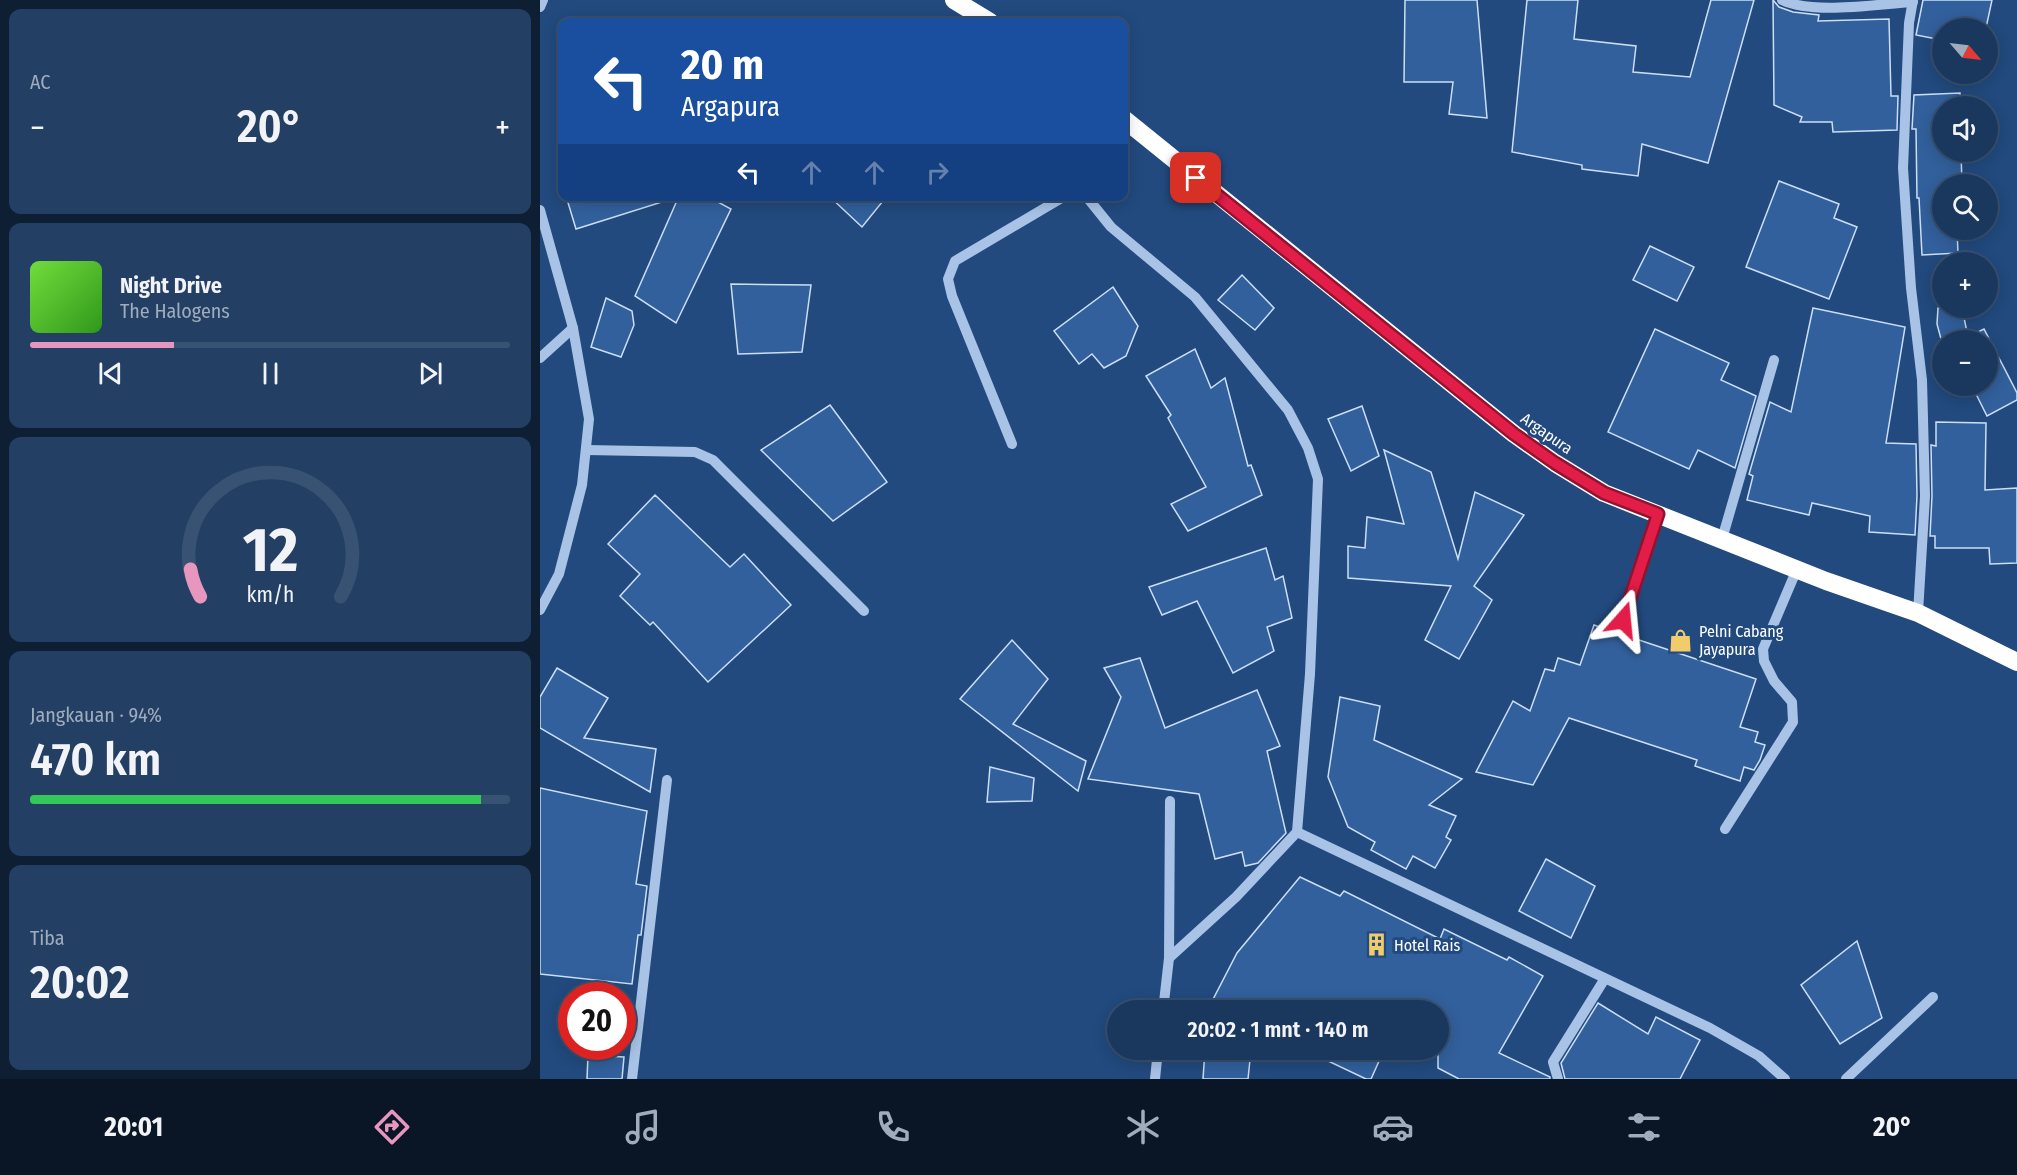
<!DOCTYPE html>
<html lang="id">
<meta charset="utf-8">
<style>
:root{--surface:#1a385e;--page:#233f64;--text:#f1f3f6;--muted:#9facbc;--line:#385273;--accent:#e797bd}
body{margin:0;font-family:"Fira Sans Condensed",sans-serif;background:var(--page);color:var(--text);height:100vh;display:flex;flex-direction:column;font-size:22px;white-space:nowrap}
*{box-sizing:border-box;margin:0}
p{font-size:20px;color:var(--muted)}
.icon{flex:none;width:33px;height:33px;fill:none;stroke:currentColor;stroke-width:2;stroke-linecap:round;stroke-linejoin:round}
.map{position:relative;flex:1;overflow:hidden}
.panel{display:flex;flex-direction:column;gap:9px;padding:9px;background:#0e1f34;width:540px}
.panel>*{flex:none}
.hud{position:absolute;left:18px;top:18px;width:570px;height:183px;border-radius:12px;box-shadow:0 3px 15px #0003,0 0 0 2px var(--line);background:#1a4fa0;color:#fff;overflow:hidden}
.needle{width:39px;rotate:118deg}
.buttons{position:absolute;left:1392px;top:18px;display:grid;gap:12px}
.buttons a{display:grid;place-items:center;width:66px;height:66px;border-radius:50%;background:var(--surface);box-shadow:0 3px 15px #0003,0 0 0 2px var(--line);font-size:30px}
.speed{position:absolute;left:18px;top:982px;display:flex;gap:12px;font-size:30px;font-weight:700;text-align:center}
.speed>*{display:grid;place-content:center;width:78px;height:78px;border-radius:50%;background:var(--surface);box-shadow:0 3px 15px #0003,0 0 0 2px var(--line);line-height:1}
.speed .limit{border:9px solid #d22;background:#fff;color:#111}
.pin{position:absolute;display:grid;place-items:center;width:51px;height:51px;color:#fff;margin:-26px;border-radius:12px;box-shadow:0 3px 9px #0006}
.me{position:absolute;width:66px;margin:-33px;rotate:18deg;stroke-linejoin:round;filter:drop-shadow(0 0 4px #0008)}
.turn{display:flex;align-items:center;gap:21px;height:126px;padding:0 24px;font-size:27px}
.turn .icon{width:78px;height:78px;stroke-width:2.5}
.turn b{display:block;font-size:42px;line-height:51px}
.lanes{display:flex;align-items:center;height:57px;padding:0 24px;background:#0003;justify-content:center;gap:30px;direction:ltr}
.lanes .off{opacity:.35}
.big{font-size:45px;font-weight:600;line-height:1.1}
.panel .card{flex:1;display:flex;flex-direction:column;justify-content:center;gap:9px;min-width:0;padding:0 21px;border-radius:12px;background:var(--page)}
.panel .dial{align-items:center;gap:0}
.dial svg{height:156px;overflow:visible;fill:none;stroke:var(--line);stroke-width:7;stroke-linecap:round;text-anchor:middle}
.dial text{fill:var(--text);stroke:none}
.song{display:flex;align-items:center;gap:18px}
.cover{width:72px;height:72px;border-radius:9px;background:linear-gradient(135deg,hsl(100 70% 55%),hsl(110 70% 35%))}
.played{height:6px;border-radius:3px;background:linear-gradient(90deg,var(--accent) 30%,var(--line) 30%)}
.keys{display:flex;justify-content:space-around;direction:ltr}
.heat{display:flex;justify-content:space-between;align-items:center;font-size:33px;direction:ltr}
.charge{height:9px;border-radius:4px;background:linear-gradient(90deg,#34c759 94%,var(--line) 0)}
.trip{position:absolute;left:567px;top:1000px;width:342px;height:60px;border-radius:30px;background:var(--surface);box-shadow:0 3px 15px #0003,0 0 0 2px var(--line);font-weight:600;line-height:60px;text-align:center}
.menu{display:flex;height:96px;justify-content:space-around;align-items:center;background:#0a1626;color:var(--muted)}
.menu .icon{width:42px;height:42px}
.menu .selected{color:var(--accent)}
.menu b{font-size:27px;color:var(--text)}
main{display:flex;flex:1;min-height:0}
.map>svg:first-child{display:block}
.building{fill:#32609c;stroke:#cbdef5;stroke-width:1.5}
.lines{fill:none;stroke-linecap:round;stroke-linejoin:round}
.minor{stroke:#a8c3e6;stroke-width:10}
.highway{stroke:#fff;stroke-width:18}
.route-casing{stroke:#92132f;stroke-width:15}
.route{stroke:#e11d48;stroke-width:10}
.labels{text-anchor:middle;stroke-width:6;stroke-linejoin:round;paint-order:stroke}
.street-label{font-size:16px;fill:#fff;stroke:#224a7e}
.poi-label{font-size:16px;fill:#fff;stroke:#224a7e;text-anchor:start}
</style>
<main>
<section class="panel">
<div class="card"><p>AC</p>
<div class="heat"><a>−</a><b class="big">20°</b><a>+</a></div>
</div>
<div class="card">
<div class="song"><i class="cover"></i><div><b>Night Drive</b><p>The Halogens</p></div></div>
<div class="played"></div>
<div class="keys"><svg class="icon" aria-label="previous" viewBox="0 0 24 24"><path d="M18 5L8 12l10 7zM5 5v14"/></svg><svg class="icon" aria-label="pause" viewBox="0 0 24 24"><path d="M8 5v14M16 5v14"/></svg><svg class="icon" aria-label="next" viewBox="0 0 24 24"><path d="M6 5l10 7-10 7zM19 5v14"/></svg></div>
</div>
<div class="card dial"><svg viewBox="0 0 100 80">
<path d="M14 69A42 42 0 1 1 86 69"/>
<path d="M14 69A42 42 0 0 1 9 55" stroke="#e797bd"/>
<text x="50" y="56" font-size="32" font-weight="700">12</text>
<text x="50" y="72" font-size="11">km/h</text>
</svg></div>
<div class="card"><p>Jangkauan · 94%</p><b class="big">470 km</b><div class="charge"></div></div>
<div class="card"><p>Tiba</p><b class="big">20:02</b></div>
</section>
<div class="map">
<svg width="1477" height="1079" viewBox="0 0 1477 1079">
<rect width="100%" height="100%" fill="#224a7e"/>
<g class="building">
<path d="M 865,0 L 937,0 L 947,118 L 909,114 L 913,82 L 864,82 Z"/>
<path d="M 987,0 L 1038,0 L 1034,39 L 1096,46 L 1093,72 L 1150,77 L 1171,0 L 1214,0 L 1168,163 L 1102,144 L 1098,176 L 1042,169 L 1042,165 L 972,152 Z"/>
<path d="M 1233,0 L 1239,7 L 1253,12 L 1279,15 L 1278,21 L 1349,19 L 1351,96 L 1358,96 L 1357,130 L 1293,132 L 1292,122 L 1260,122 L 1262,117 L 1234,105 Z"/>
<path d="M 1383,0 L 1452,0 L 1446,28 L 1402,28 L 1402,40 L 1376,35 Z"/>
<path d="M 1420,93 L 1420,106 L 1402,106 L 1402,152 L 1421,152 L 1422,184 L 1402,184 L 1402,230 L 1417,230 L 1418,253 L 1382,255 L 1379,198 L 1377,198 L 1376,129 L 1372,129 L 1374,95 Z"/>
<path d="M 1239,181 L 1299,204 L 1294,218 L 1317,227 L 1289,299 L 1206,267 Z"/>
<path d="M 26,196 L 122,196 L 122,202 L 36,229 Z"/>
<path d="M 139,196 L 167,196 L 191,209 L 136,323 L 95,296 Z"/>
<path d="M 289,196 L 347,196 L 322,227 Z"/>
<path d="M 1110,246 L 1154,267 L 1137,301 L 1093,280 Z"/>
<path d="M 702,275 L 734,308 L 715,330 L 678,300 Z"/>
<path d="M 191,284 L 271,285 L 262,352 L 198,354 Z"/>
<path d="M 573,287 L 598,326 L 586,356 L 564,368 L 552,354 L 539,364 L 514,331 Z"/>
<path d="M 66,298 L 92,311 L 94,325 L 81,357 L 51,347 Z"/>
<path d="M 1273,308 L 1365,327 L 1346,443 L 1376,444 L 1377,496 L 1375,535 L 1329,532 L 1330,516 L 1272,503 L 1269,515 L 1207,500 L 1213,476 L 1209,474 L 1230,402 L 1251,412 Z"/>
<path d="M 1398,308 L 1422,308 L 1428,337 L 1444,329 L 1477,393 L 1477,400 L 1447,416 L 1432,386 L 1448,386 L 1448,340 L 1409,340 L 1407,338 L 1401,339 L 1397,324 Z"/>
<path d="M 1115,329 L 1189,363 L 1181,380 L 1216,396 L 1195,468 L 1158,450 L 1149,469 L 1068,432 Z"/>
<path d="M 655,349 L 671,388 L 685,378 L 708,466 L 711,465 L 722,495 L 648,531 L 631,504 L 666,487 L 628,418 L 631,415 L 606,376 Z"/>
<path d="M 290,405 L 347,482 L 293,521 L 221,450 Z"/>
<path d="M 822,406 L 839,456 L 811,471 L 788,419 Z"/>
<path d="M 1396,422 L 1446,423 L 1445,490 L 1477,488 L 1477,563 L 1450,564 L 1449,548 L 1395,548 L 1395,536 L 1390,536 L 1392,496 L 1391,445 L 1396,446 Z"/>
<path d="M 844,450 L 891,472 L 918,559 L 935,492 L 984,515 L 934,586 L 952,600 L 919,659 L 885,640 L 911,586 L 808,578 L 808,546 L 825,548 L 827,517 L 864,524 Z"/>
<path d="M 115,495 L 190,567 L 204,554 L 251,605 L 168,682 L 113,622 L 110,625 L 80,596 L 100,574 L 68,544 Z"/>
<path d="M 726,548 L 735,580 L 743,576 L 752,618 L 727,627 L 734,651 L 693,673 L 657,601 L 622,615 L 609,587 Z"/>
<path d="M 1054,625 L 1216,679 L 1200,727 L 1218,732 L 1215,742 L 1225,745 L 1220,760 L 1214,770 L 1204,767 L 1200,781 L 1155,766 L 1157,760 L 1029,718 L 993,785 L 936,772 L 973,701 L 990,711 L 1005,669 L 1014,671 L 1018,658 L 1040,665 Z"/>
<path d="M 472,640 L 508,679 L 473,724 L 546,761 L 538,791 L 420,699 Z"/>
<path d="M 600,658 L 625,728 L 717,690 L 740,746 L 727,751 L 746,833 L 718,863 L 705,866 L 702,852 L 675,859 L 659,794 L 548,779 L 581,697 L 564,668 Z"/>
<path d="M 17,668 L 68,698 L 44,738 L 116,749 L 110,792 L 0,728 L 0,697 Z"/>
<path d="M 800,697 L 840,706 L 834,740 L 922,779 L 889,805 L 916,816 L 906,837 L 911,840 L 895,868 L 873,856 L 866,869 L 831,850 L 835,842 L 808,827 L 788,777 Z"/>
<path d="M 450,767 L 494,778 L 492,801 L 447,802 Z"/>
<path d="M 0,788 L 107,811 L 96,884 L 107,886 L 101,935 L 98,935 L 92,984 L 0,974 Z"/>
<path d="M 1006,859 L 1055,886 L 1031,938 L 979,911 Z"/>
<path d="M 760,877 L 800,896 L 804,891 L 900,939 L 904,929 L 967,960 L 969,957 L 1003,976 L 959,1053 L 1010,1077 L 1010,1079 L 919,1079 L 898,1068 L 898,1055 L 890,1050 L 898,1050 L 898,1011 L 667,1011 L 697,953 Z"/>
<path d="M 1317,941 L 1342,1018 L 1300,1044 L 1261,985 Z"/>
<path d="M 1058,1003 L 1108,1034 L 1116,1017 L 1160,1040 L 1140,1079 L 1025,1079 L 1021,1063 Z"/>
<path d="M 665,1050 L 711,1050 L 708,1079 L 663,1079 Z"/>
<path d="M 765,1050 L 844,1050 L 831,1079 L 826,1079 Z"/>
<path d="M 48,1055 L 84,1057 L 82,1079 L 47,1079 Z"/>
</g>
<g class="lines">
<g class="minor">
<path d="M 1242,0 C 1273,15 1337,4 1373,2"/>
<path d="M 1373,0 L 1369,23 L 1363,168 L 1371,288 L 1382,380 L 1385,496 L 1378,613"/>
<path d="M 0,7 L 3,0"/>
<path d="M 546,196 L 571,227 L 655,297 L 748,410 L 768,448 L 778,479 L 770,674 L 757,832 L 696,897 L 629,958"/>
<path d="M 0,210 L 33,328 L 49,419 L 42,485 L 19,574 L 0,610"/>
<path d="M 0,358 L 33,328"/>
<path d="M 472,444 L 412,296 L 408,279 L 415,261 L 525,196"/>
<path d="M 46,450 L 155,452 L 173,460 L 324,611"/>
<path d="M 1182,539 L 1234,360"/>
<path d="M 1083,619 L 1118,514"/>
<path d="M 1185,829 L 1253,722 L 1252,702 L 1234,681 L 1224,661 L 1223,649 L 1257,569"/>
<path d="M 757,832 L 1170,1028 L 1219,1056 L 1245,1079"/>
<path d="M 623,1011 L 629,958 L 630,801"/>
<path d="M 92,1079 L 127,780"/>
<path d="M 615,1079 L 618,1050"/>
<path d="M 1018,1079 L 1013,1062 L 1064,980"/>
<path d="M 1306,1079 L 1393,997"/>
</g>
<g class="highway">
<path d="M 414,0 L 450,22"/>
<path d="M 584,119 L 974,434 L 1015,463 L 1064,493 L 1286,581 L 1378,613 L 1477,662"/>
</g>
</g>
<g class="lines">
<defs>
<path id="route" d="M 656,178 L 974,434 L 1015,463 L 1064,493 L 1118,514 L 1083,620"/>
</defs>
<use href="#route" class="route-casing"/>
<use href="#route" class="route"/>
</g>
<defs>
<symbol id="shop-bare" viewBox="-9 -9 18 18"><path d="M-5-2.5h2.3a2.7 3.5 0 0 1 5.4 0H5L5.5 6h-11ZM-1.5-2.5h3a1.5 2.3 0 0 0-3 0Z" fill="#f2cc6a" stroke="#224a7e" stroke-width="2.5" paint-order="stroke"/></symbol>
<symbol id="building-bare" viewBox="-9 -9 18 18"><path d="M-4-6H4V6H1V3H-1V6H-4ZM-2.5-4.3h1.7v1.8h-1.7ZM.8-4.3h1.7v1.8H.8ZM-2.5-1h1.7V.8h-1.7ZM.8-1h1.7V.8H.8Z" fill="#f2cc6a" stroke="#224a7e" stroke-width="2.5" paint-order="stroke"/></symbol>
</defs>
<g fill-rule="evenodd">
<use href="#shop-bare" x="1124" y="624" width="33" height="33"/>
<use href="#building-bare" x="820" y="928" width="33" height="33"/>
</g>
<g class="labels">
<g class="street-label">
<text transform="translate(1007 433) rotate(35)" y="6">Argapura</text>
</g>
<g class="poi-label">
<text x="1159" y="637">Pelni Cabang<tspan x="1159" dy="18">Jayapura</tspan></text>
<text x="854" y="951">Hotel Rais</text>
</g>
</g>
</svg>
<div class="buttons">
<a><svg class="needle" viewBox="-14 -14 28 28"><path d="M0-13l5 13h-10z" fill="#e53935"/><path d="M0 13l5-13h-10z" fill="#9facbc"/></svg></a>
<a><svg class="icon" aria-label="sound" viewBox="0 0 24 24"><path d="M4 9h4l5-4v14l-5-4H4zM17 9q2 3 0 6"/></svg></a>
<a><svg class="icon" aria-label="search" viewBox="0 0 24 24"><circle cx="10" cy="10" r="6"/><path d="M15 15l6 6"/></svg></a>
<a>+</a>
<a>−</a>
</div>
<div class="speed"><div class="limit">20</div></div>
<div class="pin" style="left:656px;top:178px;background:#d93025"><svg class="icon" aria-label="arrive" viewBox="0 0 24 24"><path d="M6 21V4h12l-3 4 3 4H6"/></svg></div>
<svg class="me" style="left:1083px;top:620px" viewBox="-20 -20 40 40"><path d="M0-17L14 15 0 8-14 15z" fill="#e11d48" stroke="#fff" stroke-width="4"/></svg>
<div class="trip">20:02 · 1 mnt · 140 m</div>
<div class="hud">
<div class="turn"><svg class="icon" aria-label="left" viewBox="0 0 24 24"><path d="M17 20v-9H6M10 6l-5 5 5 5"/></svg><div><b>20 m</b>Argapura</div></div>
<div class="lanes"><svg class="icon" aria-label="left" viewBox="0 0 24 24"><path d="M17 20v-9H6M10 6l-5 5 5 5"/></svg><svg class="icon off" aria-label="ahead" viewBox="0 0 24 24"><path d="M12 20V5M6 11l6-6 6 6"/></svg><svg class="icon off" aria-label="ahead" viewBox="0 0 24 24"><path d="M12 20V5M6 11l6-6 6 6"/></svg><svg class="icon off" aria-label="right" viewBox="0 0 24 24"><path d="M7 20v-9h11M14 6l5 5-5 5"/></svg></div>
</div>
</div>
</main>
<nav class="menu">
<b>20:01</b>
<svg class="icon selected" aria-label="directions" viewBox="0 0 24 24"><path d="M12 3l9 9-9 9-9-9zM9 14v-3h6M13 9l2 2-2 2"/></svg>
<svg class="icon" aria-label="music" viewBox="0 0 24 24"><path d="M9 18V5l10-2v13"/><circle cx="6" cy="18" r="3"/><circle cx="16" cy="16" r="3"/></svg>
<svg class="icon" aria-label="phone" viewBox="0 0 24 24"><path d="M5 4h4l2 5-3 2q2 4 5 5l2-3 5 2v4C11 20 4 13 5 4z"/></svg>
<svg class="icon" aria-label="climate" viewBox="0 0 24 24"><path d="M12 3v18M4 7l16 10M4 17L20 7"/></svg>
<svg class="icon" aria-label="car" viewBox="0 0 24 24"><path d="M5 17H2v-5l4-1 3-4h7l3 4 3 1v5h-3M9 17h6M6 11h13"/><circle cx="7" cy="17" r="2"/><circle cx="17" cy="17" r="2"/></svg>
<svg class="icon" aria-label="filters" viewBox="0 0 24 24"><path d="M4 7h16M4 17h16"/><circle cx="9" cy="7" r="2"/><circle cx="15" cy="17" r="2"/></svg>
<b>20°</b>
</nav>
